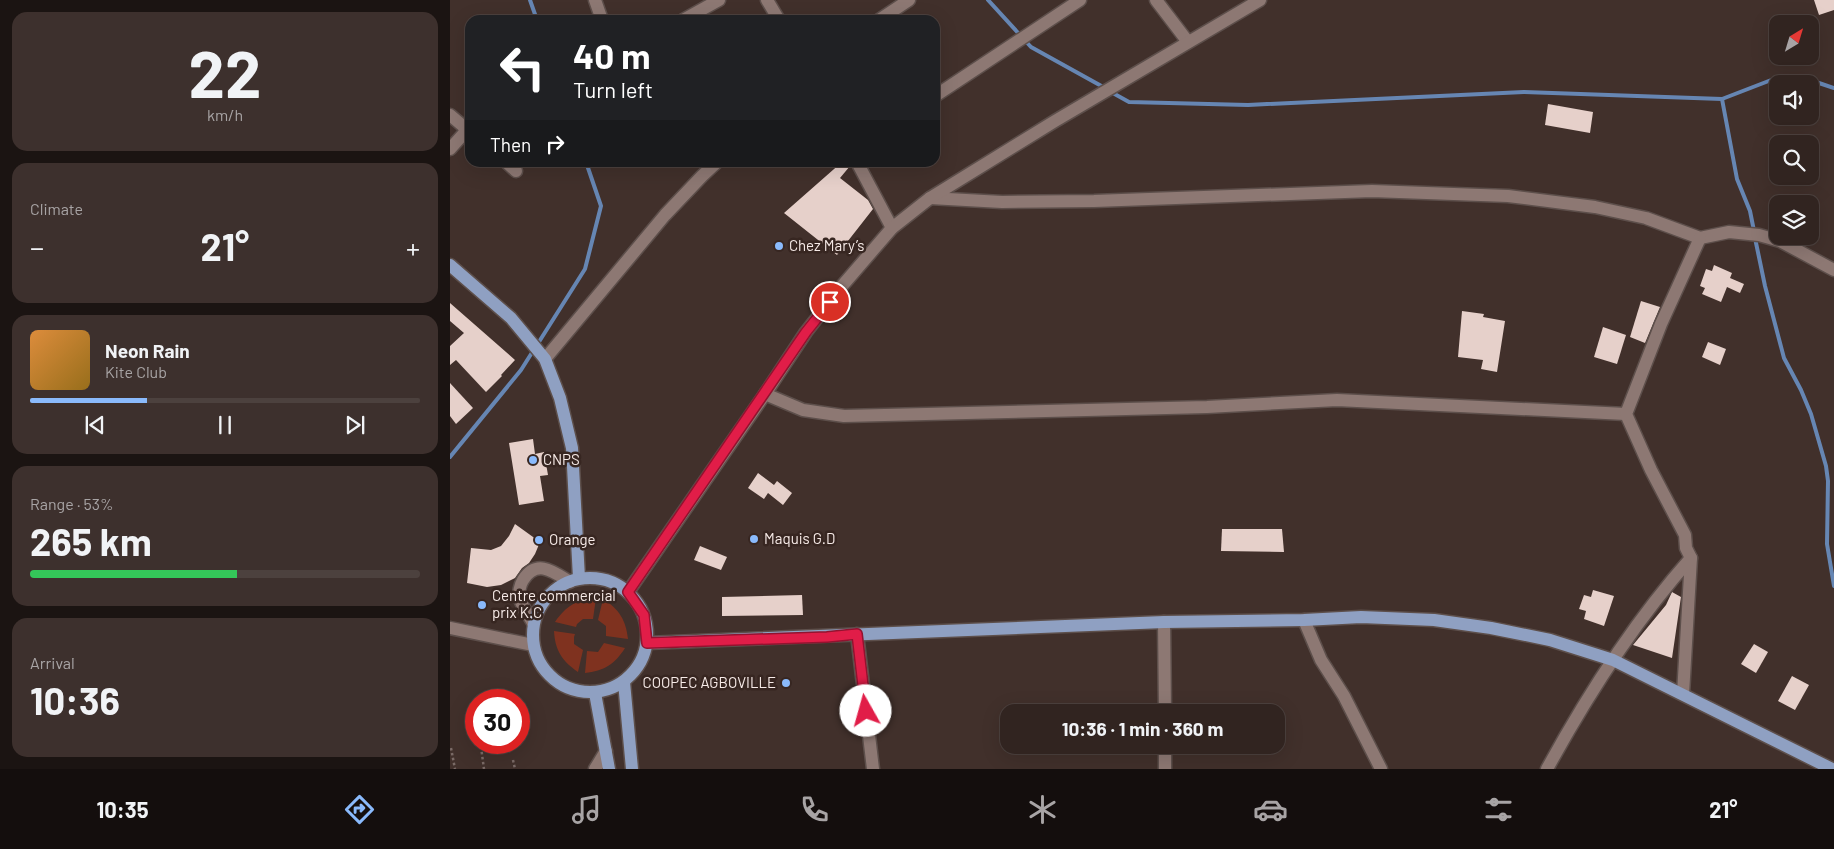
<!DOCTYPE html>
<meta charset="utf-8">
<style>
:root{--surface:#312420;--page:#3d302d;--text:#f1f3f6;--muted:#a8a4a5;--line:#4c413e;--accent:#8abafc}
body{margin:0;font-family:Barlow,sans-serif;background:var(--page);color:var(--text);height:100vh;display:flex;flex-direction:column;font-size:19px;white-space:nowrap}
*{box-sizing:border-box;margin:0}
p{font-size:16px;color:var(--muted)}
.icon{flex:none;width:28px;height:28px;fill:none;stroke:currentColor;stroke-width:2;stroke-linecap:round;stroke-linejoin:round}
.map{position:relative;flex:1;overflow:hidden}
.drawer{display:flex;flex-direction:column;gap:12px;padding:12px;background:#1b1412;width:450px}
.drawer>*{flex:none}
.banner{position:absolute;left:15px;top:15px;width:475px;height:152px;border-radius:15px;box-shadow:0 5px 20px #0002,0 0 0 1px var(--line);background:#202124;color:#fff;overflow:hidden}
.needle{width:32px;rotate:38deg}
.buttons{position:absolute;left:1319px;top:15px;display:grid;gap:10px}
.buttons a{display:grid;place-items:center;width:50px;height:50px;border-radius:10px;background:var(--surface);box-shadow:0 5px 20px #0002,0 0 0 1px var(--line);font-size:25px}
.speed{position:absolute;left:15px;top:689px;display:flex;gap:10px;font-size:25px;font-weight:700;text-align:center}
.speed>*{display:grid;place-content:center;width:65px;height:65px;border-radius:50%;background:var(--surface);box-shadow:0 5px 20px #0002,0 0 0 1px var(--line);line-height:1}
.speed .limit{border:8px solid #d22;background:#fff;color:#111}
.pin{position:absolute;display:grid;place-items:center;width:42px;height:42px;color:#fff;margin:-21px;border:2px solid #fff;border-radius:50%;box-shadow:0 1px 5px #0007}
.me{position:absolute;width:55px;margin:-28px;rotate:353deg;stroke-linejoin:round;filter:drop-shadow(0 0 4px #0008)}
.turn{display:flex;align-items:center;gap:18px;height:105px;padding:0 25px;font-size:22px}
.turn .icon{width:65px;height:65px;stroke-width:2.5}
.turn b{display:block;font-size:35px;line-height:42px}
.then{display:flex;align-items:center;height:48px;padding:0 25px;background:#0003;gap:10px;font-size:19px}
.big{font-size:38px;font-weight:700;line-height:1.1}
.drawer .tile{flex:1;display:flex;flex-direction:column;justify-content:center;gap:8px;min-width:0;padding:0 18px;border-radius:15px;background:var(--page)}
.drawer .dial{align-items:center;gap:0}
.dial b{font-size:65px;line-height:1}
.song{display:flex;align-items:center;gap:15px}
.cover{width:60px;height:60px;border-radius:8px;background:linear-gradient(135deg,hsl(30 70% 55%),hsl(40 70% 35%))}
.played{height:5px;border-radius:2px;background:linear-gradient(90deg,var(--accent) 30%,var(--line) 30%)}
.keys{display:flex;justify-content:space-around;direction:ltr}
.heat{display:flex;justify-content:space-between;align-items:center;font-size:28px;direction:ltr}
.charge{height:8px;border-radius:4px;background:linear-gradient(90deg,#34c759 53%,var(--line) 0)}
.trip{position:absolute;left:550px;top:704px;width:285px;height:50px;border-radius:15px;background:var(--surface);box-shadow:0 5px 20px #0002,0 0 0 1px var(--line);font-weight:700;line-height:50px;text-align:center}
.tabs{display:flex;height:80px;justify-content:space-around;align-items:center;background:#140e0d;color:var(--muted)}
.tabs .icon{width:35px;height:35px}
.tabs .on{color:var(--accent)}
.tabs b{font-size:22px;color:var(--text)}
main{display:flex;flex:1;min-height:0}
.map>svg:first-child{display:block}
.green{fill:#7f321f}
.lines{fill:none;stroke-linecap:round;stroke-linejoin:round}
.stream{stroke:#6686b3;stroke-width:4}
.building{fill:#e6d0ca}
.minor-casing{stroke:#5d4f4b;stroke-width:15}
.major-casing{stroke:#5d4f4b;stroke-width:15}
.path{stroke:#7a6a66;stroke-width:2.5;stroke-dasharray:2.5 2.5;stroke-linecap:butt}
.minor{stroke:#8d7873;stroke-width:12}
.major{stroke:#8fa0c2;stroke-width:12}
.route-casing{stroke:#92132f;stroke-width:12}
.route{stroke:#e11d48;stroke-width:9}
.poi-dot{fill:#8abafc;stroke:#372621;stroke-width:2}
.labels{text-anchor:middle;stroke-width:5;stroke-linejoin:round;paint-order:stroke}
.poi-label{font-size:15px;fill:#f7ebe8;stroke:#372621;text-anchor:start}
</style>
<main>
<section class="drawer">
<div class="tile dial"><b>22</b><p>km/h</p></div>
<div class="tile"><p>Climate</p>
<div class="heat"><a>−</a><b class="big">21°</b><a>+</a></div>
</div>
<div class="tile">
<div class="song"><i class="cover"></i><div><b>Neon Rain</b><p>Kite Club</p></div></div>
<div class="played"></div>
<div class="keys"><svg class="icon" aria-label="previous" viewBox="0 0 24 24"><path d="M18 5L8 12l10 7zM5 5v14"/></svg><svg class="icon" aria-label="pause" viewBox="0 0 24 24"><path d="M8 5v14M16 5v14"/></svg><svg class="icon" aria-label="next" viewBox="0 0 24 24"><path d="M6 5l10 7-10 7zM19 5v14"/></svg></div>
</div>
<div class="tile"><p>Range · 53%</p><b class="big">265 km</b><div class="charge"></div></div>
<div class="tile"><p>Arrival</p><b class="big">10:36</b></div>
</section>
<div class="map">
<svg width="1384" height="769" viewBox="0 0 1384 769">
<rect width="100%" height="100%" fill="#41302b"/>
<g class="green">
<path d="M 146,598 L 143,619 L 133,619 L 127,624 L 126,627 L 105,622 C 116,606 127,599 146,598 Z"/>
<path d="M 153,599 C 169,609 176,620 178,639 L 156,636 L 156,626 L 148,620 Z"/>
<path d="M 104,631 L 125,634 L 124,637 L 124,644 L 133,650 L 128,672 C 112,661 105,650 104,631 Z"/>
<path d="M 154,643 L 175,648 C 165,664 154,671 135,673 L 137,651 L 148,652 Z"/>
</g>
<g class="lines">
<g class="stream">
<path d="M 80,0 L 87,20"/>
<path d="M 538,0 L 581,47 L 655,88"/>
<path d="M 661,92 L 679,102 L 798,105 L 1074,92 L 1272,99 L 1287,179 L 1300,211 L 1304,231"/>
<path d="M 1272,99 L 1329,77 L 1366,82 L 1384,88"/>
<path d="M 1305,238 L 1315,286 L 1334,358 L 1351,390 L 1361,414 L 1376,466 L 1378,481 L 1377,544 L 1384,586"/>
<path d="M 87,345 L 135,269 L 151,206 L 136,162"/>
<path d="M 0,457 L 71,370 L 83,351"/>
</g>
</g>
<g class="building">
<path d="M 1364,0 L 1384,0 L 1384,10 L 1369,15 Z"/>
<path d="M 1098,104 L 1143,112 L 1140,133 L 1095,125 Z"/>
<path d="M 392,162 L 399,162 L 400,166 L 390,178 L 418,200 L 423,209 L 387,255 L 334,213 Z"/>
<path d="M 1264,265 L 1282,273 L 1280,278 L 1294,284 L 1290,293 L 1277,287 L 1271,302 L 1252,294 L 1255,288 L 1250,286 L 1256,269 L 1262,271 Z"/>
<path d="M 1191,301 L 1210,307 L 1195,343 L 1180,337 Z"/>
<path d="M 0,303 L 65,360 L 51,375 L 52,376 L 36,392 L 6,360 L 0,365 L 0,346 L 14,333 L 0,321 Z"/>
<path d="M 1012,311 L 1034,314 L 1033,317 L 1055,321 L 1047,372 L 1031,369 L 1033,360 L 1008,357 Z"/>
<path d="M 1153,327 L 1176,335 L 1167,364 L 1144,357 Z"/>
<path d="M 1258,342 L 1276,349 L 1270,365 L 1252,357 Z"/>
<path d="M 0,383 L 23,408 L 6,424 L 0,416 Z"/>
<path d="M 83,439 L 85,454 L 94,452 L 98,475 L 90,476 L 94,501 L 69,505 L 59,443 Z"/>
<path d="M 308,473 L 324,485 L 327,481 L 342,493 L 333,505 L 318,493 L 314,499 L 298,488 Z"/>
<path d="M 65,524 L 90,542 L 85,554 L 79,563 L 72,568 L 65,578 L 51,585 L 37,587 L 17,583 L 21,548 L 41,550 L 51,546 L 59,536 Z"/>
<path d="M 772,529 L 832,529 L 834,552 L 771,551 Z"/>
<path d="M 250,546 L 277,557 L 271,570 L 244,560 Z"/>
<path d="M 1143,590 L 1164,596 L 1154,626 L 1134,619 L 1136,611 L 1129,609 L 1134,595 L 1141,597 Z"/>
<path d="M 1222,592 L 1231,597 L 1222,658 L 1183,645 L 1216,605 Z"/>
<path d="M 352,595 L 353,615 L 272,616 L 272,597 Z"/>
<path d="M 1304,644 L 1318,652 L 1306,673 L 1291,664 Z"/>
<path d="M 1342,676 L 1359,685 L 1345,710 L 1328,701 Z"/>
</g>
<g class="lines">
<defs>
<g id="minor">
<path d="M 145,0 L 152,20"/>
<path d="M 317,0 L 329,20"/>
<path d="M 706,0 L 738,42"/>
<path d="M 233,20 L 269,0"/>
<path d="M 429,20 L 459,0"/>
<path d="M 485,96 L 630,0"/>
<path d="M 0,115 L 20,132"/>
<path d="M 0,149 L 17,130"/>
<path d="M 56,162 L 66,171"/>
<path d="M 407,162 L 442,228"/>
<path d="M 480,198 L 552,202 L 644,201 L 922,191 L 1058,196 L 1145,207 L 1196,218 L 1250,238 L 1279,232 L 1309,235 L 1330,241 L 1384,270"/>
<path d="M 95,359 L 215,215 L 252,176 L 267,162"/>
<path d="M 315,394 L 353,410 L 394,416 L 757,407 L 887,400 L 1176,414"/>
<path d="M 178,592 L 315,394 L 356,332 L 392,286 L 442,228 L 480,198 L 605,121 L 810,0"/>
<path d="M 854,620 L 871,660 L 894,696 L 931,769"/>
<path d="M 714,622 L 715,712"/>
<path d="M 83,623 C 79,615 72,607 70,599 C 68,593 70,585 73,580 C 87,558 104,572 120,582"/>
<path d="M 0,628 L 83,645"/>
<path d="M 407,634 L 423,769"/>
<path d="M 1233,694 L 1241,558 L 1236,548 L 1235,535 L 1201,470 L 1176,414 L 1211,324 L 1250,238"/>
<path d="M 715,745 L 715,769"/>
<path d="M 145,769 L 156,751"/>
<path d="M 1097,769 C 1138,694 1184,622 1241,558"/>
</g>
<g id="major">
<path d="M 0,265 L 61,318 L 95,359 L 110,398 L 122,448 L 129,578"/>
<circle cx="140" cy="635" r="57"/>
<path d="M 197,643 L 714,622 L 854,620 L 911,617 L 984,620 L 1041,628 L 1100,640 L 1163,660 L 1382,769"/>
<path d="M 174,682 L 182,769"/>
<path d="M 145,693 L 159,769"/>
</g>
</defs>
<use href="#minor" class="minor-casing"/>
<use href="#major" class="major-casing"/>
<g class="path">
<path d="M 31,747 L 34,769"/>
<path d="M 1,748 L 5,769"/>
<path d="M 63,760 L 65,769"/>
</g>
<use href="#minor" class="minor"/>
<use href="#major" class="major"/>
</g>
<g class="lines">
<defs>
<path id="route" d="M 380,302 L 356,332 L 178,592 L 194,615 L 197,643 L 377,637 L 407,634 L 416,711"/>
</defs>
<use href="#route" class="route-casing"/>
<use href="#route" class="route"/>
</g>
<g class="poi-dot">
<circle cx="329" cy="246" r="5"/>
<circle cx="83" cy="460" r="5"/>
<circle cx="304" cy="539" r="5"/>
<circle cx="89" cy="540" r="5"/>
<circle cx="32" cy="605" r="5"/>
<circle cx="336" cy="683" r="5"/>
</g>
<g class="labels">
<g class="poi-label">
<text x="339" y="251">Chez Mary’s</text>
<text x="93" y="465">CNPS</text>
<text x="314" y="544">Maquis G.D</text>
<text x="99" y="545">Orange</text>
<text x="42" y="601">Centre commercial<tspan x="42" dy="17">prix K.C</tspan></text>
<text x="326" y="688" text-anchor="end">COOPEC AGBOVILLE</text>
</g>
</g>
</svg>
<div class="buttons">
<a><svg class="needle" viewBox="-14 -14 28 28"><path d="M0-13l5 13h-10z" fill="#e53935"/><path d="M0 13l5-13h-10z" fill="#a8a4a5"/></svg></a>
<a><svg class="icon" aria-label="sound" viewBox="0 0 24 24"><path d="M4 9h4l5-4v14l-5-4H4zM17 9q2 3 0 6"/></svg></a>
<a><svg class="icon" aria-label="search" viewBox="0 0 24 24"><circle cx="10" cy="10" r="6"/><path d="M15 15l6 6"/></svg></a>
<a><svg class="icon" aria-label="layers" viewBox="0 0 24 24"><path d="M12 4l9 5-9 5-9-5zM3 14l9 5 9-5"/></svg></a>
</div>
<div class="speed"><div class="limit">30</div></div>
<div class="pin" style="left:380px;top:302px;background:#d93025"><svg class="icon" aria-label="arrive" viewBox="0 0 24 24"><path d="M6 21V4h12l-3 4 3 4H6"/></svg></div>
<svg class="me" style="left:416px;top:711px" viewBox="-20 -20 40 40"><circle r="19" fill="#fff"/><path d="M0-13L10 11 0 6-10 11z" fill="#e11d48"/></svg>
<div class="trip">10:36 · 1 min · 360 m</div>
<div class="banner">
<div class="turn"><svg class="icon" aria-label="left" viewBox="0 0 24 24"><path d="M17 20v-9H6M10 6l-5 5 5 5"/></svg><div><b>40 m</b>Turn left</div></div>
<div class="then">Then<svg class="icon" aria-label="right" viewBox="0 0 24 24"><path d="M7 20v-9h11M14 6l5 5-5 5"/></svg></div>
</div>
</div>
</main>
<nav class="tabs">
<b>10:35</b>
<svg class="icon on" aria-label="directions" viewBox="0 0 24 24"><path d="M12 3l9 9-9 9-9-9zM9 14v-3h6M13 9l2 2-2 2"/></svg>
<svg class="icon" aria-label="music" viewBox="0 0 24 24"><path d="M9 18V5l10-2v13"/><circle cx="6" cy="18" r="3"/><circle cx="16" cy="16" r="3"/></svg>
<svg class="icon" aria-label="phone" viewBox="0 0 24 24"><path d="M5 4h4l2 5-3 2q2 4 5 5l2-3 5 2v4C11 20 4 13 5 4z"/></svg>
<svg class="icon" aria-label="climate" viewBox="0 0 24 24"><path d="M12 3v18M4 7l16 10M4 17L20 7"/></svg>
<svg class="icon" aria-label="car" viewBox="0 0 24 24"><path d="M5 17H2v-5l4-1 3-4h7l3 4 3 1v5h-3M9 17h6M6 11h13"/><circle cx="7" cy="17" r="2"/><circle cx="17" cy="17" r="2"/></svg>
<svg class="icon" aria-label="filters" viewBox="0 0 24 24"><path d="M4 7h16M4 17h16"/><circle cx="9" cy="7" r="2"/><circle cx="15" cy="17" r="2"/></svg>
<b>21°</b>
</nav>
